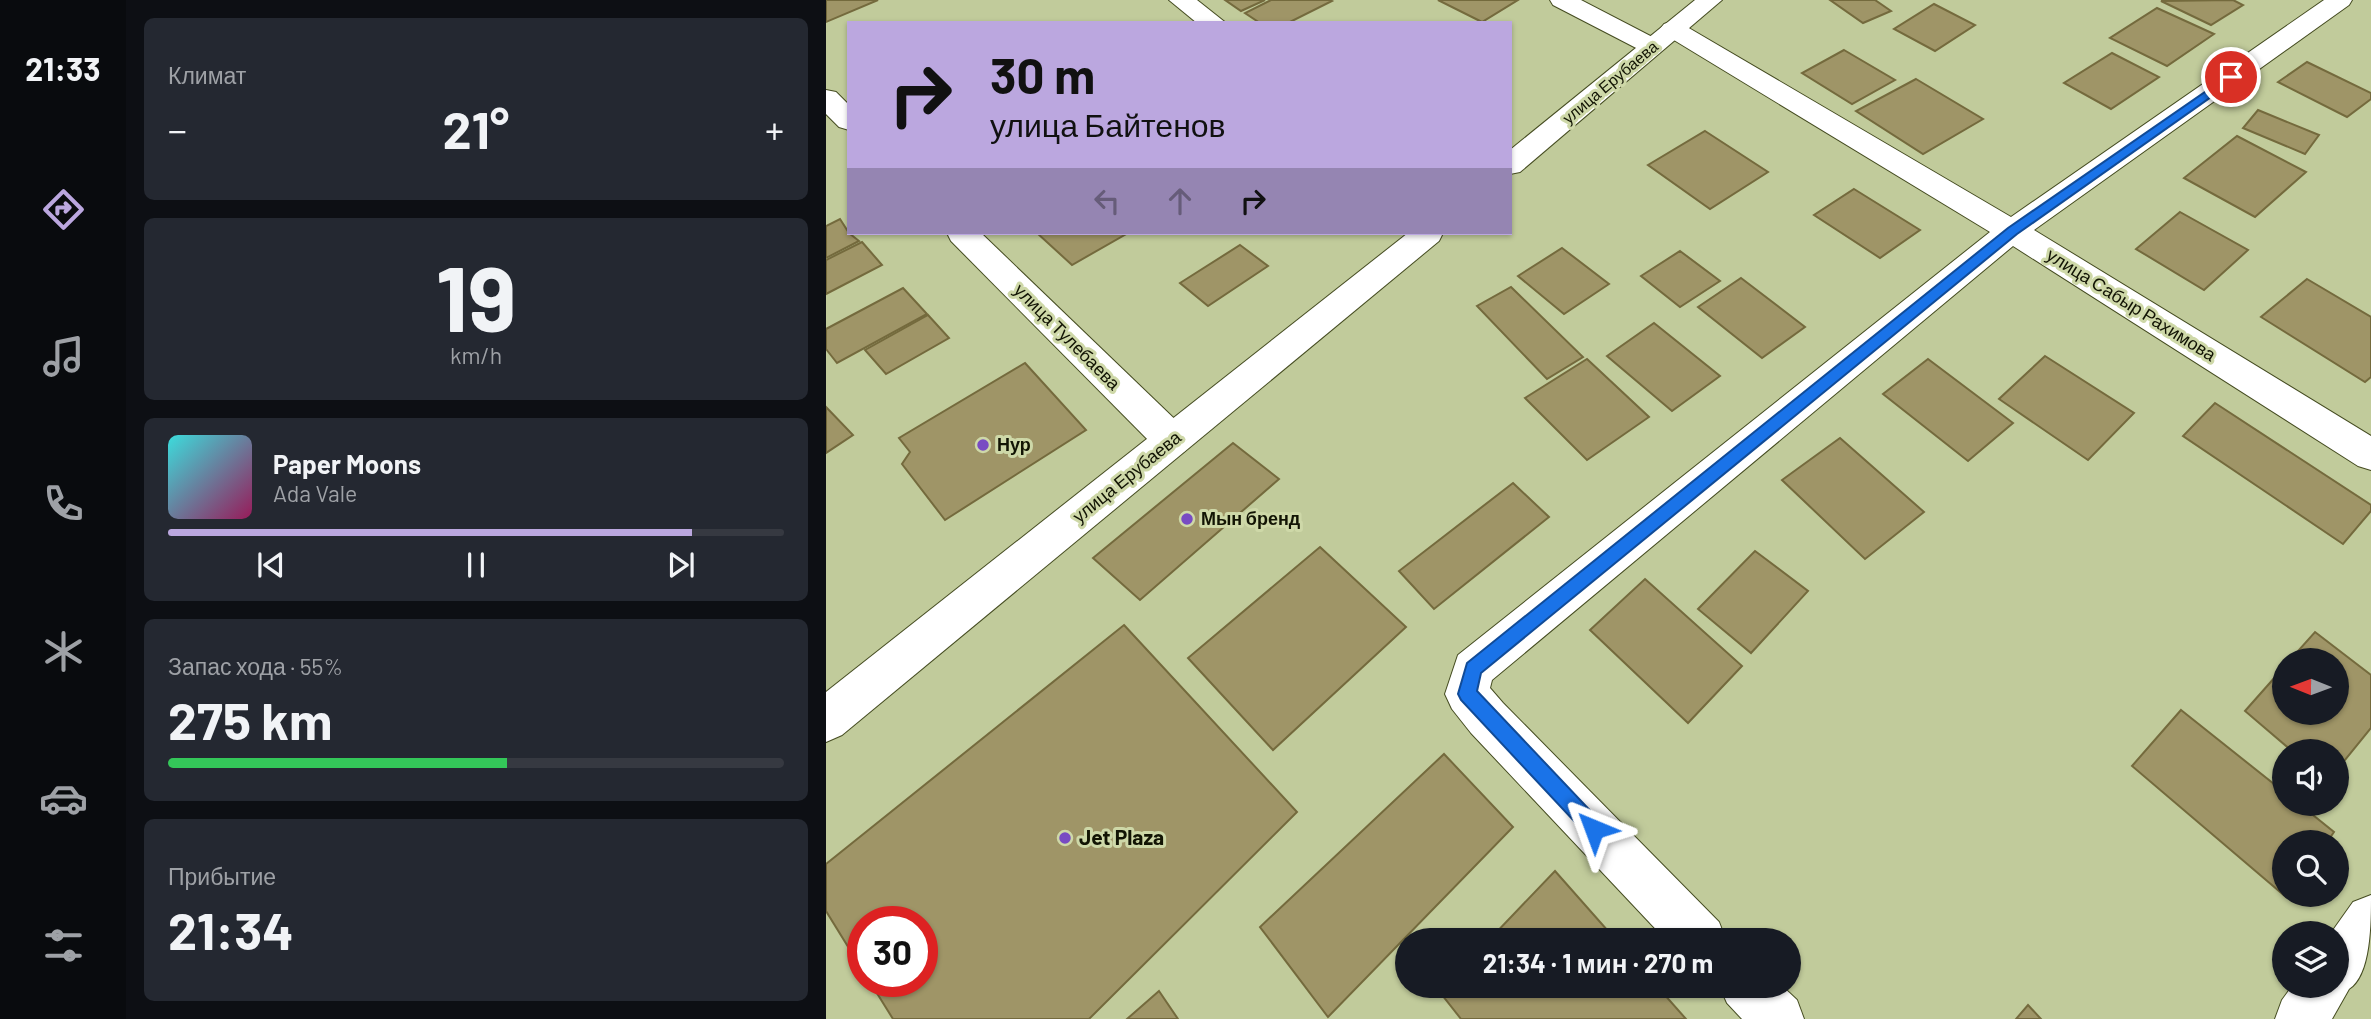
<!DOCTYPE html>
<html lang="ru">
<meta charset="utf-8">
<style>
:root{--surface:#171b24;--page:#242831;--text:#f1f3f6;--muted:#9ea1a6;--line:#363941;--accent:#bba7df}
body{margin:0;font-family:Barlow,sans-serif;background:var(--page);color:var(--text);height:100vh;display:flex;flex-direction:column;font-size:26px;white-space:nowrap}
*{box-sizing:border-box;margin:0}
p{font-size:23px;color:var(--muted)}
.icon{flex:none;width:38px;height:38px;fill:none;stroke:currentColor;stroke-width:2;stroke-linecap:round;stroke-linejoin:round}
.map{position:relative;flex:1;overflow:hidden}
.drawer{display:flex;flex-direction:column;gap:18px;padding:18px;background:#0d0f14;width:700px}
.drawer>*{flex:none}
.hud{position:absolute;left:21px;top:21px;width:665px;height:214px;border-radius:0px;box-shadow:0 2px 5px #0004;background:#bba7df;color:#111;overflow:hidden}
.needle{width:46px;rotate:271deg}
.fabs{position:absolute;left:1446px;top:648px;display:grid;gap:14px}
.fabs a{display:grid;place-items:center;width:77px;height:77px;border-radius:50%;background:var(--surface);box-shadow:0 2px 5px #0004;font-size:35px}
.speed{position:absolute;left:21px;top:906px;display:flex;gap:14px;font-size:35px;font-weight:700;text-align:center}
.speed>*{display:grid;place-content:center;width:91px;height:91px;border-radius:50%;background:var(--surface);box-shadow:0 2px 5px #0004;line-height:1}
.speed .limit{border:10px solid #d22;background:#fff;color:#111}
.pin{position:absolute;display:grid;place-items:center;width:60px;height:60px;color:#fff;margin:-30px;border:4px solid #fff;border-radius:50%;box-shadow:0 2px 7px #0007}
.me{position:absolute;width:77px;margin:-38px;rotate:316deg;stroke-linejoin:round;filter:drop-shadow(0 0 5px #0008)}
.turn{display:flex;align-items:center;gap:24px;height:147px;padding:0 28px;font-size:32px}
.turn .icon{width:91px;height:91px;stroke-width:2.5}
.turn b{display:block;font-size:49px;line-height:60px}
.lanes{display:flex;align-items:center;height:66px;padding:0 28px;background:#0003;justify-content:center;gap:35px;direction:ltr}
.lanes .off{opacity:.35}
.big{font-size:52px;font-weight:700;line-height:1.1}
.drawer .tile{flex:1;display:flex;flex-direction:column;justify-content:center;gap:10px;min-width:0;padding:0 24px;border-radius:10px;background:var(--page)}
.drawer .dial{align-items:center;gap:0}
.dial b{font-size:91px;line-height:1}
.song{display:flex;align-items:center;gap:21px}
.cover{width:84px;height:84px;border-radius:10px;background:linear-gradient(135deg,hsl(180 70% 55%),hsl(330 70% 35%))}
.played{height:7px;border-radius:4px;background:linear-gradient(90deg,var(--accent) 85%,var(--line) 85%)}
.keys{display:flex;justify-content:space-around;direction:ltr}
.heat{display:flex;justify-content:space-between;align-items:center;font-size:38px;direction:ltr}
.charge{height:10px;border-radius:5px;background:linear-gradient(90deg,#34c759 55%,var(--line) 0)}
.trip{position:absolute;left:569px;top:928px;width:406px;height:70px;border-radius:35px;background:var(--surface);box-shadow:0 2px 5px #0004;font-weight:700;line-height:70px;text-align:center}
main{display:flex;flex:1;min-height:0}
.dock{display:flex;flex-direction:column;width:126px;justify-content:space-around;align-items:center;background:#090b0e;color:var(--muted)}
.dock .icon{width:49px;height:49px}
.dock .on{color:var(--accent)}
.dock b{font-size:32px;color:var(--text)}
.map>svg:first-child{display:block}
.building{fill:#9f9567;stroke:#746a3d;stroke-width:2}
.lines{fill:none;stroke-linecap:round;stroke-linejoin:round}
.minor-casing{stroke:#454c21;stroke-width:2}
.tertiary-casing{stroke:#454c21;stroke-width:2}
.minor{fill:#fff;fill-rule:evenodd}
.tertiary{fill:#fff;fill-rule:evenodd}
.route{fill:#1a73e8;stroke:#114b97;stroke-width:2}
.poi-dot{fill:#784bc3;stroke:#ced8a8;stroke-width:2.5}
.labels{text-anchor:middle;stroke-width:6;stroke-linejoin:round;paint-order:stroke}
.far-street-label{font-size:16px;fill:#121404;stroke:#ced8a8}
.street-label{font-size:18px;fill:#121404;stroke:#ced8a8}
.poi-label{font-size:18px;font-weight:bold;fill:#121404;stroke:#ced8a8;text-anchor:start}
.near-poi-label{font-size:21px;font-weight:bold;fill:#121404;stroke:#ced8a8;text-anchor:start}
</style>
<main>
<nav class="dock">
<b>21:33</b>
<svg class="icon on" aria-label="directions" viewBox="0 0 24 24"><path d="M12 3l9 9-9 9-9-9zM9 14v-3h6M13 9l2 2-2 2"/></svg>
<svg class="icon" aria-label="music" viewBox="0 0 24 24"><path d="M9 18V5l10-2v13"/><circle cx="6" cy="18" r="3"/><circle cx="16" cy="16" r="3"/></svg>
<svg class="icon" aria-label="phone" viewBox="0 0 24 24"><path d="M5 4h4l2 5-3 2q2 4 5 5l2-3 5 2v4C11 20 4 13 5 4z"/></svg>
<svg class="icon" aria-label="climate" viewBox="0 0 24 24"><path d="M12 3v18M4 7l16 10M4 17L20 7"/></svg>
<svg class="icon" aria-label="car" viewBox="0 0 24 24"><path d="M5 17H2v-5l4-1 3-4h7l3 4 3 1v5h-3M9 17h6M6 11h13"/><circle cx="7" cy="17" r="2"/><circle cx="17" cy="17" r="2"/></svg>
<svg class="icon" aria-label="filters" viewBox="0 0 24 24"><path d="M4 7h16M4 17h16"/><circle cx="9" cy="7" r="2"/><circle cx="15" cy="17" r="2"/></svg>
</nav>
<section class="drawer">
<div class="tile"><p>Климат</p>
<div class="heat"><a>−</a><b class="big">21°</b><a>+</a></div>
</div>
<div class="tile dial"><b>19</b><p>km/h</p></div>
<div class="tile">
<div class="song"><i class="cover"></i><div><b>Paper Moons</b><p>Ada Vale</p></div></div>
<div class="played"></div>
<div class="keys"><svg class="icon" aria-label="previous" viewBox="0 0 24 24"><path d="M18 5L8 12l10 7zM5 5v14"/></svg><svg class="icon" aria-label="pause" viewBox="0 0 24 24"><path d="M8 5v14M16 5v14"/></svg><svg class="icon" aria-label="next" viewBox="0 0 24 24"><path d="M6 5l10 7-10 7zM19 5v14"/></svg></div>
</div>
<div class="tile"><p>Запас хода · 55%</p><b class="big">275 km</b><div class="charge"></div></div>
<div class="tile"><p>Прибытие</p><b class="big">21:34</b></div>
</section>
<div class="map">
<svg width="1545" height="1019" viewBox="0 0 1545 1019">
<rect width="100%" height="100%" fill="#c1cb9b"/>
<g class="building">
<path d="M 0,0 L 52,0 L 0,22 Z"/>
<path d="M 399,0 L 439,0 L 415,11 Z"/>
<path d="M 445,0 L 504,0 L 506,1 L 462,23 L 434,23 L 419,13 Z"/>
<path d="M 612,0 L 692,0 L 656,22 Z"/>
<path d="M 1004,0 L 1049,0 L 1065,11 L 1037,23 Z"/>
<path d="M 1407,0 L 1417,5 L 1385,25 L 1335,1 Z"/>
<path d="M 1108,4 L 1149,25 L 1109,51 L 1068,29 Z"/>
<path d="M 1331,8 L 1388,34 L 1341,66 L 1284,38 Z"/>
<path d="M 1018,50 L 1069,80 L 1026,104 L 976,73 Z"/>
<path d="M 1286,53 L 1333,77 L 1285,109 L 1238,83 Z"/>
<path d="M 1481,62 L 1545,93 L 1545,99 L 1521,117 L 1452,82 Z"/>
<path d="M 1090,79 L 1157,119 L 1097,154 L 1030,111 Z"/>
<path d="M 1432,110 L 1493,135 L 1479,154 L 1417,128 Z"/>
<path d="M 879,131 L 942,172 L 884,209 L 822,165 Z"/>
<path d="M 1411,136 L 1480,172 L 1429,217 L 1358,178 Z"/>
<path d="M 1028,189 L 1094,230 L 1054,258 L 988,215 Z"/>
<path d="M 1354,212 L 1422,250 L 1378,290 L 1310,249 Z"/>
<path d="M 14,219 L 23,233 L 33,241 L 0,258 L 0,226 Z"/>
<path d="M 211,233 L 302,233 L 246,265 Z"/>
<path d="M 36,242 L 56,265 L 0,294 L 0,260 Z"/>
<path d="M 414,245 L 442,266 L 382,306 L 354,283 Z"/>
<path d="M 736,248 L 783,284 L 738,314 L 692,276 Z"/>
<path d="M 854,251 L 894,281 L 854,307 L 815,276 Z"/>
<path d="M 915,278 L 979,327 L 936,358 L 872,307 Z"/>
<path d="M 1481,279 L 1545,317 L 1545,377 L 1539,382 L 1435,317 Z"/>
<path d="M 685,287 L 757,357 L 721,379 L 651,306 Z"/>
<path d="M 77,288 L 101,314 L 11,363 L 0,349 L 0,329 Z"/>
<path d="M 102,315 L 123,338 L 60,374 L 39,350 Z"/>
<path d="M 828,323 L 894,376 L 846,411 L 781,356 Z"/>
<path d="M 1219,356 L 1308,413 L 1262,460 L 1173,399 Z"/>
<path d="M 761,359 L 823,417 L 761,460 L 699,398 Z"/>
<path d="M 1102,359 L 1187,423 L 1142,461 L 1057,394 Z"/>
<path d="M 199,363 L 260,430 L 119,520 L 76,464 L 84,452 L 73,438 Z"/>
<path d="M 1389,403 L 1545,505 L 1545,511 L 1517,544 L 1357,436 Z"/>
<path d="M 0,407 L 27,435 L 0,453 Z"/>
<path d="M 1014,438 L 1098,512 L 1039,559 L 956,480 Z"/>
<path d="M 407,443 L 453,479 L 314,600 L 267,558 Z"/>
<path d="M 687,483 L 723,517 L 608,609 L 573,571 Z"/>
<path d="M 494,547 L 580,627 L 447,750 L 362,658 Z"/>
<path d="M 929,551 L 982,591 L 925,653 L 872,609 Z"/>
<path d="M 819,579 L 916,666 L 862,723 L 764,630 Z"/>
<path d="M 298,625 L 471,812 L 263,1019 L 67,1019 L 44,982 L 96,982 L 96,922 L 37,922 L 37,971 L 0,911 L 0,864 Z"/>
<path d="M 1489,632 L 1545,675 L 1545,728 L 1510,771 L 1510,751 L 1466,751 L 1419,711 L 1458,667 L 1458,712 L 1510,712 L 1510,660 L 1464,660 Z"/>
<path d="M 1355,710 L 1458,792 L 1458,803 L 1472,803 L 1508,832 L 1501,842 L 1458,842 L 1458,894 L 1462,894 L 1460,897 L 1306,766 Z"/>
<path d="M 618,754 L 687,827 L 502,1017 L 434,927 Z"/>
<path d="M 729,871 L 790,940 L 663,940 Z"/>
<path d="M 619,985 L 830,985 L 860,1019 L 635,1019 L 613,991 Z"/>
<path d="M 333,991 L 352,1019 L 301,1019 Z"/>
<path d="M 1202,1005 L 1215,1019 L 1190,1019 Z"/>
</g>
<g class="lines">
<defs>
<g id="minor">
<path d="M 343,0 L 371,0 L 400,23 L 371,23 Z"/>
<path d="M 724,0 L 755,0 L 834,41 L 838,46 L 834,51 L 825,54 L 816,51 L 727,5 Z"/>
<path d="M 1498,0 L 1526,0 L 1523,5 L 1208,230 L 1545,436 L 1545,470 L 1532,466 L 1187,246 L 666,680 L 664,688 L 677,703 L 893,922 L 900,940 L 840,940 L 645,733 L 626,709 L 619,694 L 632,655 L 1164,232 L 838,34 L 834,29 L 838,24 L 847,21 L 856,24 L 1185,217 Z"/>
<path d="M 0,90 L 10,92 L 23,105 L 23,130 L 13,127 L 0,114 Z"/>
<path d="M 121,233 L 155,233 L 359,429 L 364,440 L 359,451 L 346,455 L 333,451 L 125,241 Z"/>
<path d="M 1545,895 C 1545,923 1545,975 1523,989 L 1506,1019 L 1449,1019 L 1456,1000 L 1467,985 L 1510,985 L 1510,933 L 1505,933 L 1527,902 Z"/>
<path d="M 893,985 L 955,985 L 971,1000 L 978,1019 L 916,1019 L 901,1003 Z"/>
</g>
<g id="tertiary">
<path d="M 869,0 L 896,0 L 694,172 L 684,174 L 684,150 Z"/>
<path d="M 582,233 L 617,233 L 613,241 L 16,735 L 0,742 L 0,692 Z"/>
</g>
</defs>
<use href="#minor" class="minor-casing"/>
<use href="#tertiary" class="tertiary-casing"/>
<use href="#minor" class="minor"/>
<use href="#tertiary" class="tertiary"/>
</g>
<path class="route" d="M 1405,74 L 1410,77 L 1409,80 L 1191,234 L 655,673 L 651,691 L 775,822 L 778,829 L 775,836 L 768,838 L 762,836 L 635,700 L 632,694 L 641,663 L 1182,228 Z"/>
<g class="poi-dot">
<circle cx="157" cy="445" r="7"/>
<circle cx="361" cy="519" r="7"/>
<circle cx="239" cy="838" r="7"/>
</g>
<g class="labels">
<g class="far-street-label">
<text transform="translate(784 82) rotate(-40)" y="6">улица Ерубаева</text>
</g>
<g class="street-label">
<text transform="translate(1305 305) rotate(32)" y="6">улица Сабыр Рахимова</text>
<text transform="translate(241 337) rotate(45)" y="6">улица Тулебаева</text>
<text transform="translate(301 477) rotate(-39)" y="6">улица Ерубаева</text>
</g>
<g class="poi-label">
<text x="171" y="451">Нур</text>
<text x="375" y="525">Мын бренд</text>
</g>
<g class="near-poi-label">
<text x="253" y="845">Jet Plaza</text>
</g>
</g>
</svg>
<div class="fabs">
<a><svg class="needle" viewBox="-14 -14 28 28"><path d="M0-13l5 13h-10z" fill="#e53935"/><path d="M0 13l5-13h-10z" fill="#9ea1a6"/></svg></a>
<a><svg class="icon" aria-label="sound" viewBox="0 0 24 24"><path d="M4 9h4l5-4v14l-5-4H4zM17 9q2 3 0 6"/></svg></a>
<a><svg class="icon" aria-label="search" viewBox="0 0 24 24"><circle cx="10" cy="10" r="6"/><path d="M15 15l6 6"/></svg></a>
<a><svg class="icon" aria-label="layers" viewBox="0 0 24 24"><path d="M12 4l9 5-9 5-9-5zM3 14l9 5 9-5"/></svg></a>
</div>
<div class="speed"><div class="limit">30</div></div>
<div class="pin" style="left:1405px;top:77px;background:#d93025"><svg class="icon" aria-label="arrive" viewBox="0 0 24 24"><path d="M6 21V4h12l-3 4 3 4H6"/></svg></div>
<svg class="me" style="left:768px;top:829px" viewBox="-20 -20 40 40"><path d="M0-17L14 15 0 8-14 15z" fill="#1a73e8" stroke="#fff" stroke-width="4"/></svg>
<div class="trip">21:34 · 1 мин · 270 m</div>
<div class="hud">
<div class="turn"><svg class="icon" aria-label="right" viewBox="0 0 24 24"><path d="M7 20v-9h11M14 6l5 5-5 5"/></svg><div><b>30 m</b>улица Байтенов</div></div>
<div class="lanes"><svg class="icon off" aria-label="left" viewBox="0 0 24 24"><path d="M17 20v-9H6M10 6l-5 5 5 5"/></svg><svg class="icon off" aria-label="ahead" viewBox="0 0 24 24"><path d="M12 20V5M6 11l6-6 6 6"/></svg><svg class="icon" aria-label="right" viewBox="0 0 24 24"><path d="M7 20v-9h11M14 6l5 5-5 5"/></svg></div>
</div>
</div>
</main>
